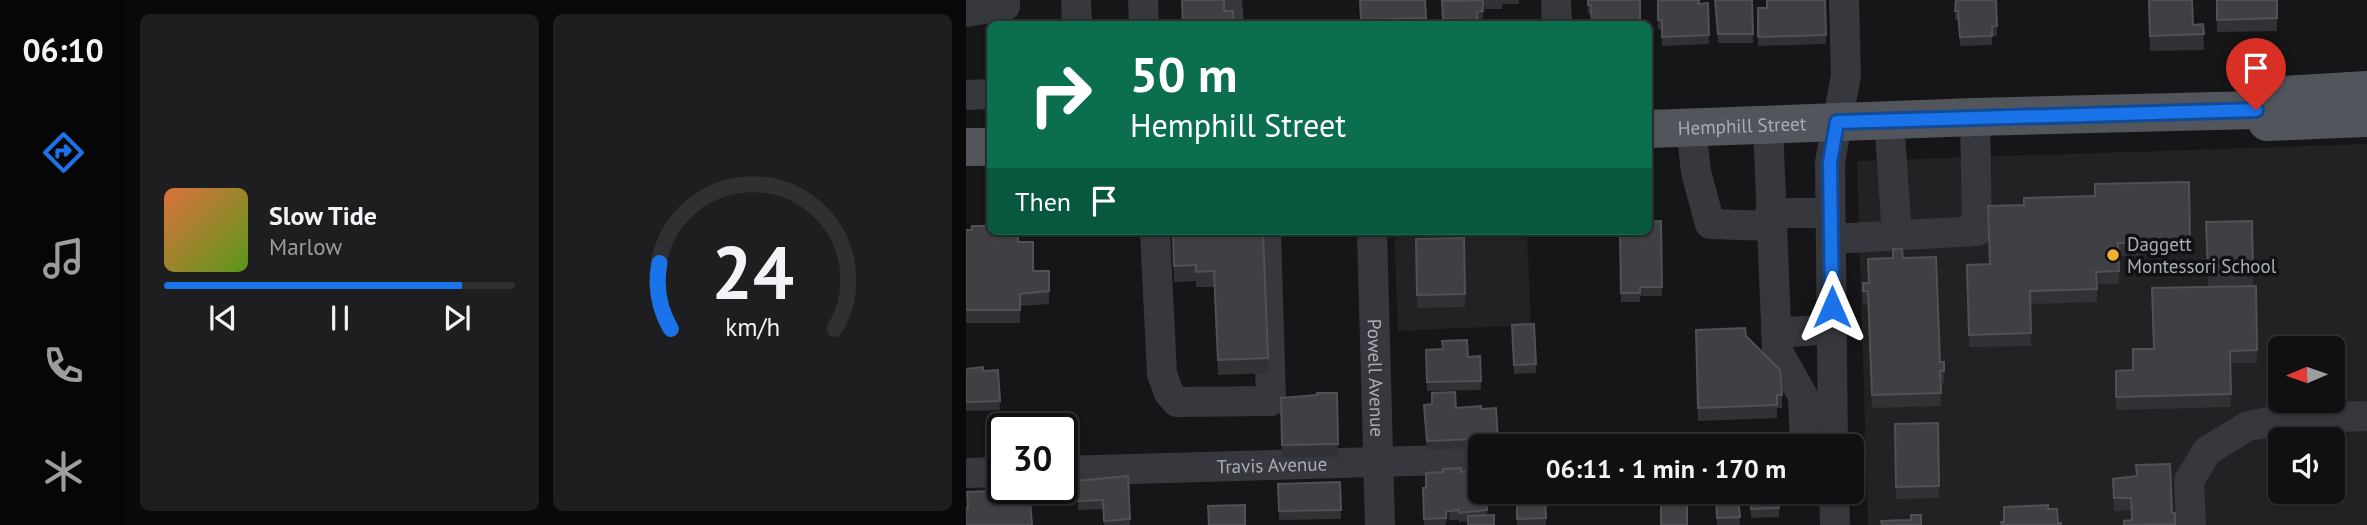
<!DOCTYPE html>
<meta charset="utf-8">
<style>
:root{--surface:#101012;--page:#1e1e20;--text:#f1f3f6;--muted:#9c9d9f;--line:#303032;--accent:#1a73e8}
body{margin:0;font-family:"PT Sans",sans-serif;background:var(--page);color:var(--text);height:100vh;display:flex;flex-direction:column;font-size:26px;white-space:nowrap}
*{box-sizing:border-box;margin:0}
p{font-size:23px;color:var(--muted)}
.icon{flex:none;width:38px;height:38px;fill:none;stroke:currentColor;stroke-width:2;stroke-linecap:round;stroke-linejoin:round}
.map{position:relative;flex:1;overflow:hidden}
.details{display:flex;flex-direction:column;gap:14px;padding:14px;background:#09090a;width:840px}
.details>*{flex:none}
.guide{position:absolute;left:21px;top:21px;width:665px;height:214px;border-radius:10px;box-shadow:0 2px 5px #0004,0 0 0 2px var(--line);background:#0b6e4f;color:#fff;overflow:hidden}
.needle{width:46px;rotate:268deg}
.controls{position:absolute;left:1302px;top:336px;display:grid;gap:14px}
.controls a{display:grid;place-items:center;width:77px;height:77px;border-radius:10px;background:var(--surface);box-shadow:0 2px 5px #0004,0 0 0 2px var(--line);font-size:35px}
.speed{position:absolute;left:21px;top:413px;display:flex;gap:14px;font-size:35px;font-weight:700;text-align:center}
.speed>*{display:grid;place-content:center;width:91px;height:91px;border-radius:50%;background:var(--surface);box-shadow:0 2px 5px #0004,0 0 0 2px var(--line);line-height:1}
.speed .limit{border:4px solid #111;border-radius:10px;background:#fff;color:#111}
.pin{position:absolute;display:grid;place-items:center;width:60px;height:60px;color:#fff;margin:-72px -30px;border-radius:50% 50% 50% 0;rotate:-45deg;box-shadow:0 0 7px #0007}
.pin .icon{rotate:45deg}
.me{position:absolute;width:77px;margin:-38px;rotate:0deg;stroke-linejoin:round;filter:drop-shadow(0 0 5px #0008)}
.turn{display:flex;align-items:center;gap:24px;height:147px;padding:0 28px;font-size:32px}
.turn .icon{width:91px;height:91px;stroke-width:2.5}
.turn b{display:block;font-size:49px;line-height:60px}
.then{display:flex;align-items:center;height:66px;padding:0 28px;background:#0003;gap:14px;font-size:26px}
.details .card{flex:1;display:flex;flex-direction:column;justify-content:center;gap:10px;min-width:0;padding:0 24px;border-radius:10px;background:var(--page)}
.details .dial{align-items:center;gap:0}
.dial svg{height:182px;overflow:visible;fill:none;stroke:var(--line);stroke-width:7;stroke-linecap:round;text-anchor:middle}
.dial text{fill:var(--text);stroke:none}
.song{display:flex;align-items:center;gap:21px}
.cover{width:84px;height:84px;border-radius:10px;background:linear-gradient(135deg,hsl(20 70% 55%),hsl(90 70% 35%))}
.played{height:7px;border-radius:4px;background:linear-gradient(90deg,var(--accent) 85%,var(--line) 85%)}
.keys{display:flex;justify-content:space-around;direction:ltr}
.details .tiles{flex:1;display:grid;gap:14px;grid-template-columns:repeat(2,1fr)}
.trip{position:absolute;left:502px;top:434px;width:396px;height:70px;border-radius:10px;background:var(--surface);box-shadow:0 2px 5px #0004,0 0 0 2px var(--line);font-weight:700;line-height:70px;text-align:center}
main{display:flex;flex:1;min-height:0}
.menu{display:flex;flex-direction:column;width:126px;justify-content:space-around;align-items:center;background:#060607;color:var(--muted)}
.menu .icon{width:49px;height:49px}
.menu .active{color:var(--accent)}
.menu b{font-size:32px;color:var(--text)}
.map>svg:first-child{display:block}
.built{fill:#222225;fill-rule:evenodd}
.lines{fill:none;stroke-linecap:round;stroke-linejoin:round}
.minor{stroke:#37383d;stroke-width:30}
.major{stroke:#53555c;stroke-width:38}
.wall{fill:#323236}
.shaded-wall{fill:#212124}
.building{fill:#3f3f44;stroke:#4f5156;stroke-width:2}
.route-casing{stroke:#114b97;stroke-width:18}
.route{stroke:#1a73e8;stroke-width:12}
.poi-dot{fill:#f2b134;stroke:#111113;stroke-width:2.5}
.labels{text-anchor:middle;stroke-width:7;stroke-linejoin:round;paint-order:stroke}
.street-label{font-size:19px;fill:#a8adb8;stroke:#111113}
.poi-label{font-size:19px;fill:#a8adb8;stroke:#111113;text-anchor:start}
</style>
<main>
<nav class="menu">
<b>06:10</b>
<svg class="icon active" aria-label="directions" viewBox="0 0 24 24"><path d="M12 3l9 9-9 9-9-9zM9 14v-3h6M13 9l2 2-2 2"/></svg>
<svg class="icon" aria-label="music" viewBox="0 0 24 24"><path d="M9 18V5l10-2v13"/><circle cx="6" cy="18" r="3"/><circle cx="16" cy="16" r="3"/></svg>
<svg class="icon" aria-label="phone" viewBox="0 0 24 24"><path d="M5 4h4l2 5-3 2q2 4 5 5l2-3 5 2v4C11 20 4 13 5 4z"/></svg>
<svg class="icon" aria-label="climate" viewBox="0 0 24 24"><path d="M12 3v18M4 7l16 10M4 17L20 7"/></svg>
</nav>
<section class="details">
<div class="tiles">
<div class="card">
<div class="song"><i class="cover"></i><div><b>Slow Tide</b><p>Marlow</p></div></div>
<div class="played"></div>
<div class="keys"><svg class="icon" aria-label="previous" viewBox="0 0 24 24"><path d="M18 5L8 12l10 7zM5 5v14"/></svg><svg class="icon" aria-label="pause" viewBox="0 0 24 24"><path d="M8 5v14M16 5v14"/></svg><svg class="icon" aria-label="next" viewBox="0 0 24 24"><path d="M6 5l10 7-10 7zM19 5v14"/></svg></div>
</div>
<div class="card dial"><svg viewBox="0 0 100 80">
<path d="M14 69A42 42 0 1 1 86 69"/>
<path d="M14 69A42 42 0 0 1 9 40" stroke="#1a73e8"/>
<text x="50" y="56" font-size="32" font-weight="700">24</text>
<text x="50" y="72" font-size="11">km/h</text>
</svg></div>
</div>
</section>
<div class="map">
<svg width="1401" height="525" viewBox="0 0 1401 525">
<rect width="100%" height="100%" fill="#161618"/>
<g class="built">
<path d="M 1401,144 L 1401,525 L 902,525 L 891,161 ZM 1314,348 L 1367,348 L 1367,401 L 1314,401 ZM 1314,439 L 1367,439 L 1367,492 L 1314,492 Z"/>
<path d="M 428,231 L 561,231 L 565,325 L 432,331 Z"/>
</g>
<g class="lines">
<g class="minor">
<path d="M 110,0 L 111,24"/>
<path d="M 177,0 L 178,24"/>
<path d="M 261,0 L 263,23"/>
<path d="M 590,0 L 591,24"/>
<path d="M 0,12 L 39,6 L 39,0"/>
<path d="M 0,95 L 24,94"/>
<path d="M 923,120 L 931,235"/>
<path d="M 802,124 L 811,350 L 837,396 L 839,446"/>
<path d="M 725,128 L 730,172 L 744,224 L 805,226"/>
<path d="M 804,213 L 864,213"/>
<path d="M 189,231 L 196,374 L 203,393 L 211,402 L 305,401 L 300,231"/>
<path id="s1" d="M 406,231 L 414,525"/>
<path d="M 865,239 L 1011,231 L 1009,117"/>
<path d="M 810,333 L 866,329"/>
<path d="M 867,446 L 864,162 L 880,75 L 878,0"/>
<path id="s2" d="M 96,471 L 514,459"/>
<path d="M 0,473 L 37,472"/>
<path d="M 868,492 L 869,525"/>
<path d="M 1225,525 L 1223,481 L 1241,451 L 1282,426 L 1319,419 L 1401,416"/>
</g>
<g class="major">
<path d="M 1290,110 L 1301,96 L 1401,90"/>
<path d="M 1301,122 L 1401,118"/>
<path id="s3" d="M 682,129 L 1009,117 L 1290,110"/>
<path d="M 0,147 L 24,147"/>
</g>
</g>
<g class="wall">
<path d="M 394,0 L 459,0 L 460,24 L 394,24 Z"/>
<path d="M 486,0 L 553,0 L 553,4 L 536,4 L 536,9 L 519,9 L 519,6 L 517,6 L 517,20 L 511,21 L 511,24 L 476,24 L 476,1 L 486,1 Z"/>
<path d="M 622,0 L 674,24 L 626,24 L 625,14 L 622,14 Z"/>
<path d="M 692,0 L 733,4 L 742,3 L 743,44 L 696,46 L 696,29 L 692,29 Z"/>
<path d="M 749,0 L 786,0 L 787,43 L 752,43 Z"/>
<path d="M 859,0 L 860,44 L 792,46 L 792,8 L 801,8 Z"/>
<path d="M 990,0 L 1030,0 L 1031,36 L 1026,36 L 1026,45 L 994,46 L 992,20 L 989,20 Z"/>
<path d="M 1182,0 L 1227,25 L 1237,24 L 1238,50 L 1184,51 Z"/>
<path d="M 1250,0 L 1311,0 L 1311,31 L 1251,32 Z"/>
<path d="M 1223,182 L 1224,254 L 1153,256 L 1153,284 L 1131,284 L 1131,302 L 1064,304 L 1065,346 L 1003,347 L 1001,265 L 1023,264 L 1058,205 L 1129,196 Z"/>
<path d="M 695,221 L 696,296 L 674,296 L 674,302 L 655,302 L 654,231 Z"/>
<path d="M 1286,221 L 1287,285 L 1242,287 L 1240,222 Z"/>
<path d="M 0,230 L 38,232 L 52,242 L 67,271 L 83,271 L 83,304 L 54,306 L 54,323 L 0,323 Z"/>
<path d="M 232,234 L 302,358 L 302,373 L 252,375 L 248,287 L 230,287 L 230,281 L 208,282 L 207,236 Z"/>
<path d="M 498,238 L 499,307 L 451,308 L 450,239 Z"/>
<path d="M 937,258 L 974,362 L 978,371 L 978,383 L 974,383 L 975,406 L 906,408 L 902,303 L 897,304 L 897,283 L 902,283 Z"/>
<path d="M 1290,286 L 1291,363 L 1264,363 L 1265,407 L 1150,410 L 1150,371 L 1167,370 L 1187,349 Z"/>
<path d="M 546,325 L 570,364 L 570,373 L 548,374 Z"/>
<path d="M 730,330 L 780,336 L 816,395 L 816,408 L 811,408 L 811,418 L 732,421 Z"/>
<path d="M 460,350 L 502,357 L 514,356 L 515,390 L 461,391 Z"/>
<path d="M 0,369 L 17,371 L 32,370 L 34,410 L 0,411 Z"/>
<path d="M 371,393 L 372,457 L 316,458 L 315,398 Z"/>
<path d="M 490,408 L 515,409 L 530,408 L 532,446 L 514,446 L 514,450 L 509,451 L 509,448 L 461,450 L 458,414 Z"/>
<path d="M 972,423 L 973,498 L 930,499 L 929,424 Z"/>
<path d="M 495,472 L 514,492 L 520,492 L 521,515 L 502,521 L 493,522 L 493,520 L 484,520 L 480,521 L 480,525 L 458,525 L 457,488 L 460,488 Z"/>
<path d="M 162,476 L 164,525 L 138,525 L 137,509 L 112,510 L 111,481 Z"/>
<path d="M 1147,479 L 1206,513 L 1209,513 L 1209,525 L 1158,525 L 1166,520 L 1165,510 L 1148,511 Z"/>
<path d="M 374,482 L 375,519 L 313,520 L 312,484 Z"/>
<path d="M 531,492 L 579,493 L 580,525 L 551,525 L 551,505 L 531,506 Z"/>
<path d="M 580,492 L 608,492 L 608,496 L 580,497 Z"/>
<path d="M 750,492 L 759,496 L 772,496 L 774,525 L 751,525 Z"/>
<path d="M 784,492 L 817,492 L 817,505 L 813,505 L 813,517 L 785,518 Z"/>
</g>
<path class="shaded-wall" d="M 484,511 L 484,520 L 480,521 L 480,512 Z"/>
<g class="building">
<path d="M 216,0 L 258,0 L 258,11 L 267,11 L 267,24 L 217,24 Z"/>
<path d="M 394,0 L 459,0 L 460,18 L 395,20 Z"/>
<path d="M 517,0 L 517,11 L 511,12 L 511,23 L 501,24 L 501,20 L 477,19 L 476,1 Z"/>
<path d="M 622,0 L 674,0 L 674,24 L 626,24 L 625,5 L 622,5 Z"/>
<path d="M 692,0 L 733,0 L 733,4 L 742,3 L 743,35 L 696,37 L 696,20 L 692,20 Z"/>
<path d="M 749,0 L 786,0 L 787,34 L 752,34 Z"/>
<path d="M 801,0 L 859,0 L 860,35 L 792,37 L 792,8 L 801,8 Z"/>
<path d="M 990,0 L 1030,0 L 1031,26 L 1026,27 L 1026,36 L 994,37 L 992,11 L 989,11 Z"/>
<path d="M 1183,0 L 1226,0 L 1227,25 L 1237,24 L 1238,34 L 1184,36 Z"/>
<path d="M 1251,0 L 1311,0 L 1311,18 L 1251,20 Z"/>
<path d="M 1223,182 L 1224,242 L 1152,243 L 1153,271 L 1130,272 L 1131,289 L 1064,291 L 1065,333 L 1003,335 L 1001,265 L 1024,264 L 1022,206 L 1058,205 L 1058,198 L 1129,196 L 1129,184 Z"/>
<path d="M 695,221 L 696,287 L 674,287 L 674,293 L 655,293 L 654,231 L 682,231 L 682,222 Z"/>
<path d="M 1286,221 L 1287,273 L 1242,274 L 1240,222 Z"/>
<path d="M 6,226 L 24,226 L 24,231 L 52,232 L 52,242 L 67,242 L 67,271 L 83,271 L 83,291 L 54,294 L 54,310 L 0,310 L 0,230 L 6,230 Z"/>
<path d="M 232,231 L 276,231 L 276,234 L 297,233 L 302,358 L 252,360 L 248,271 L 230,272 L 230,265 L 208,266 L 207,236 L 233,234 Z"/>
<path d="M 498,238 L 499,294 L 451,295 L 450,239 Z"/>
<path d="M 927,249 L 936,249 L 937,258 L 970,257 L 974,362 L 978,362 L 978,371 L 974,371 L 975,393 L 906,395 L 902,291 L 897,291 L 897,283 L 903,283 L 902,259 L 927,258 Z"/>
<path d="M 1290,286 L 1291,350 L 1264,351 L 1265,394 L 1150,397 L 1150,371 L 1167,370 L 1167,349 L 1188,349 L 1186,288 Z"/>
<path d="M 568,324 L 570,364 L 548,365 L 546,325 Z"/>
<path d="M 779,328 L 780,336 L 814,370 L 816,395 L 811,395 L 811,405 L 732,408 L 730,330 Z"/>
<path d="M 501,340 L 502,357 L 514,356 L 515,381 L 461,382 L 460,350 L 477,349 L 476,341 Z"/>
<path d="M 17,367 L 17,371 L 32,370 L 34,401 L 0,402 L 0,369 Z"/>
<path d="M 489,392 L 490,408 L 515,406 L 515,409 L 530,408 L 532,440 L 509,442 L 509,439 L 461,441 L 458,405 L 466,404 L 466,393 Z"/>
<path d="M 351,393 L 371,393 L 372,444 L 316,445 L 315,398 L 351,395 Z"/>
<path d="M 972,423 L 973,486 L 930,487 L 929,424 Z"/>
<path d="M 1204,464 L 1206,513 L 1209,513 L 1209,524 L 1158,525 L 1158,521 L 1166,520 L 1165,498 L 1148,498 L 1147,479 L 1171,476 L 1170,465 Z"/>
<path d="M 495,468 L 495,472 L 514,471 L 514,492 L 520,492 L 521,510 L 493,513 L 493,510 L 484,511 L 480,512 L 480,518 L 458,519 L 457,488 L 460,488 L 460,473 L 477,472 L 477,469 Z"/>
<path d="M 162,476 L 164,519 L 138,521 L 137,500 L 112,501 L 111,481 Z"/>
<path d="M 374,482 L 375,510 L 313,511 L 312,484 Z"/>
<path d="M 56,488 L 63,488 L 66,525 L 0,525 L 0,508 L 2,508 L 1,492 L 44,490 L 45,503 L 56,502 Z"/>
<path d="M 531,492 L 579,493 L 580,518 L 551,519 L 551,496 L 531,497 Z"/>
<path d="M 750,492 L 759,492 L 759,496 L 772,496 L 774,517 L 751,518 Z"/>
<path d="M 784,492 L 817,492 L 817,496 L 812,496 L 813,508 L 785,509 Z"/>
<rect x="695" y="501" width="26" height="24"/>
<path d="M 279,505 L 279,525 L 243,525 L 242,506 Z"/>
<path d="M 1082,505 L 1082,509 L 1091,509 L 1092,523 L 1095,523 L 1095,525 L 1036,525 L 1035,522 L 1038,522 L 1038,507 Z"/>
<path d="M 528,515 L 528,525 L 502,525 L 502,516 Z"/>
<path d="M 945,515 L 955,515 L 955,525 L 916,525 L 915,521 L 945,520 Z"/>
</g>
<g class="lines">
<defs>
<path id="route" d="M 866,307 L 864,162 L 871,122 L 1290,110"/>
</defs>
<use href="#route" class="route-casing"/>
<use href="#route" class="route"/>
</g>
<circle class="poi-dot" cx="1147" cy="255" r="7"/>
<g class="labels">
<g class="street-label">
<text dy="7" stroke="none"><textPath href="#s3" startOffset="94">Hemphill Street</textPath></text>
<text dy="7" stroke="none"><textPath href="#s1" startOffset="147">Powell Avenue</textPath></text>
<text dy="7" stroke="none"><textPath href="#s2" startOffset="210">Travis Avenue</textPath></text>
</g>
<g class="poi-label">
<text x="1161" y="251">Daggett<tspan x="1161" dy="22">Montessori School</tspan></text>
</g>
</g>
</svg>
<div class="controls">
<a><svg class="needle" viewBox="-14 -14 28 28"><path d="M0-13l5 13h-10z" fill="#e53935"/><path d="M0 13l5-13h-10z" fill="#9c9d9f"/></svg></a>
<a><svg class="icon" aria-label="sound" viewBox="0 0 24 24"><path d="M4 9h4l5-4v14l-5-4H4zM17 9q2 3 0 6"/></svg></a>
</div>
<div class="speed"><div class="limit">30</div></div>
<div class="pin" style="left:1290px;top:110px;background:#d93025"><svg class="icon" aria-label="arrive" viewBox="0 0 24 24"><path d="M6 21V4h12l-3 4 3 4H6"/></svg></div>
<svg class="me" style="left:866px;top:307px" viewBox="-20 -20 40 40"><path d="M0-17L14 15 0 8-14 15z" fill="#1a73e8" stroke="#fff" stroke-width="4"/></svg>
<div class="trip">06:11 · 1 min · 170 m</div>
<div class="guide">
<div class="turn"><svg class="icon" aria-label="right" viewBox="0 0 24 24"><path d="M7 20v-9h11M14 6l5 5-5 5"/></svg><div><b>50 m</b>Hemphill Street</div></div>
<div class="then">Then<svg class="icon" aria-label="arrive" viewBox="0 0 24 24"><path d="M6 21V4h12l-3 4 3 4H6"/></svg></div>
</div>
</div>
</main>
